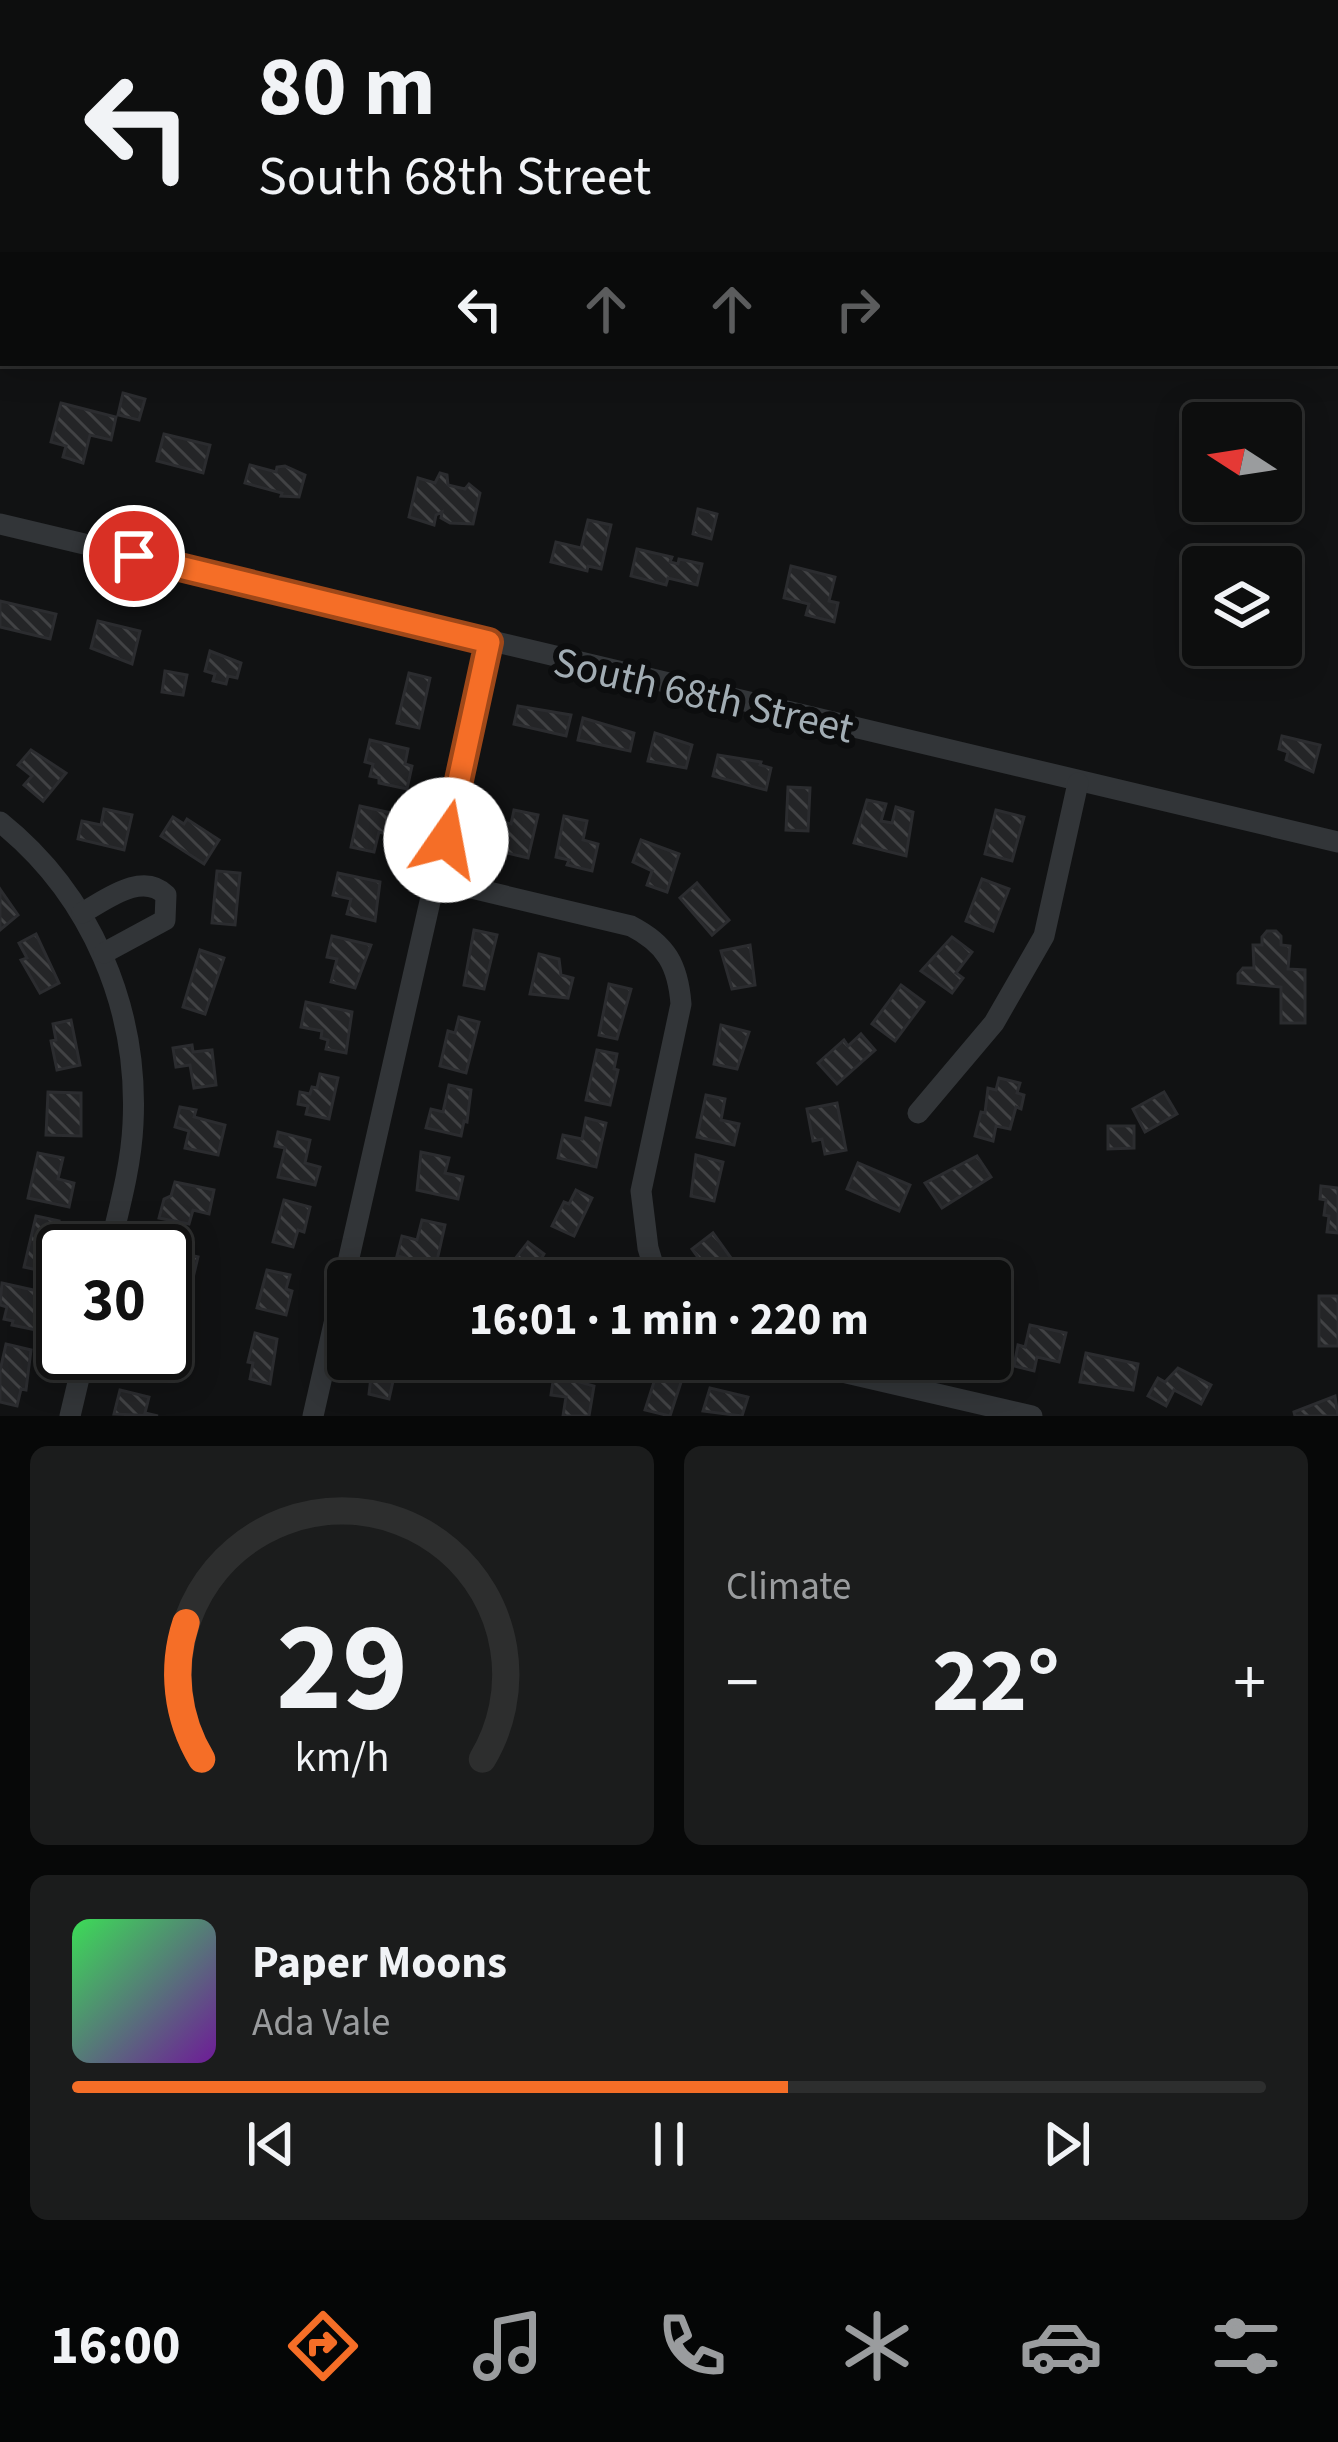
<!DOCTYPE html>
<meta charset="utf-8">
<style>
:root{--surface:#0d0e0e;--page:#1b1c1c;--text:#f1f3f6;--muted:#9a9c9e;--line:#2d2e2e;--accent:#f56e27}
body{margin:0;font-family:"Source Sans 3",sans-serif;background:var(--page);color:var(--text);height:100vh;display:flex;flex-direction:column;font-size:45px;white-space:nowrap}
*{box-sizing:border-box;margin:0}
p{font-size:39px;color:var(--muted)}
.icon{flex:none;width:66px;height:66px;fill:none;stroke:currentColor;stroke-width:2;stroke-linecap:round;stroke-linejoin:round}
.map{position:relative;height:1416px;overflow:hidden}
.panel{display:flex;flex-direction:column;gap:30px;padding:30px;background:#070808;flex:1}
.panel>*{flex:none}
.top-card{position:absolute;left:0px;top:0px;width:1338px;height:366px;box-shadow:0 6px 30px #0003,0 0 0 3px var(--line);background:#0d0e0e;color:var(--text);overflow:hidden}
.needle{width:78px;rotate:282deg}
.tools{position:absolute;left:1182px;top:402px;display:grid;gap:24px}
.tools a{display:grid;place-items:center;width:120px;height:120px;border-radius:12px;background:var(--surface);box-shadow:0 6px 30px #0003,0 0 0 3px var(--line);font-size:60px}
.speed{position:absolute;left:36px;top:1224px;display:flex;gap:24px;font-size:60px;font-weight:700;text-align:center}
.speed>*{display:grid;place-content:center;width:156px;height:156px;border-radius:50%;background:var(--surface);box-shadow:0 6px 30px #0003,0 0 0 3px var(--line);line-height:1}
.speed .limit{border:6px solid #111;border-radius:18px;background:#fff;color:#111}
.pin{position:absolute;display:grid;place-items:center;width:102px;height:102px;color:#fff;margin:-51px;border:6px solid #fff;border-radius:50%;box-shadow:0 3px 12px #0007}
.me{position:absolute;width:132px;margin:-66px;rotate:12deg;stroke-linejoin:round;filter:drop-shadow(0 0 9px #0008)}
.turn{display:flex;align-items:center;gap:42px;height:252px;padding:0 60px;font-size:54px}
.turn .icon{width:156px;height:156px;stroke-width:2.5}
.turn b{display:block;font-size:84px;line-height:102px}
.lanes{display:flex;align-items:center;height:114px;padding:0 60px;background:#0003;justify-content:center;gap:60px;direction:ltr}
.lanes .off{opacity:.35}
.big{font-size:90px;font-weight:700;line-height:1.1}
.panel .card{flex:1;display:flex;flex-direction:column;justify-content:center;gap:18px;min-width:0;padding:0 42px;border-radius:18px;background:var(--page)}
.panel .dial{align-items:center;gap:0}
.dial svg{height:312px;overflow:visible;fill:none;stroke:var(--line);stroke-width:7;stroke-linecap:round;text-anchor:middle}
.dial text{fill:var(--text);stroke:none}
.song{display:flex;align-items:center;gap:36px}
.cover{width:144px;height:144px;border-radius:18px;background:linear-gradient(135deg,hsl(130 70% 55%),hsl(280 70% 35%))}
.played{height:12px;border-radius:6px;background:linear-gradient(90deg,var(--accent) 60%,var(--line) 60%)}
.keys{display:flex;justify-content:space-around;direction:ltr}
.heat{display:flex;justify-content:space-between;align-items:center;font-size:66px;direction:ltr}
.panel .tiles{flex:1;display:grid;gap:30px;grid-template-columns:1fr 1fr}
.card:last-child{grid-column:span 2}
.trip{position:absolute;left:327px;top:1260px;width:684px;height:120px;border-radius:12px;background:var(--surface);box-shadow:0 6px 30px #0003,0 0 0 3px var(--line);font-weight:700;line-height:120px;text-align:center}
.menu{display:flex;height:192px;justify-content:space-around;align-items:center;background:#050606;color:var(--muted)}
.menu .icon{width:84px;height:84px}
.menu .active{color:var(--accent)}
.menu b{font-size:54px;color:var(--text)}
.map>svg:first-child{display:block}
.building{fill:url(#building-back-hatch);stroke:#2b2c2f;stroke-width:3}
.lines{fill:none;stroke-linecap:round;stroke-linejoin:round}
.minor{stroke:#323538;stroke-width:21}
.route-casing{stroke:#9f4819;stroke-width:30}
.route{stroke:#f56e27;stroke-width:21}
.labels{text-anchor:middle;stroke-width:12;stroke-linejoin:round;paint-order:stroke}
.street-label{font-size:42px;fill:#a2adb4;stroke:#0c0d0e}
</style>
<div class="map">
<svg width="1338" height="1416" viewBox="0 0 1338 1416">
<defs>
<pattern id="building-back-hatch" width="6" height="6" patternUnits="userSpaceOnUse" patternTransform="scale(3)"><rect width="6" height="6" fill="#242527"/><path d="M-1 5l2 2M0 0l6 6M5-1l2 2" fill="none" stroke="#414244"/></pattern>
</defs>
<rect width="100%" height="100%" fill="#111213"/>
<g class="building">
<path d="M 123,393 L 145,399 L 139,420 L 118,415 Z"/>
<path d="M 61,403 L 116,417 L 111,440 L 90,435 L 83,463 L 63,457 L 66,446 L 51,442 Z"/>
<path d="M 164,434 L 210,445 L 203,473 L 157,461 Z"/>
<path d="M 250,465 L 276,472 L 277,467 L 285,466 L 305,475 L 299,497 L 281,496 L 282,493 L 245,483 Z"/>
<path d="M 440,473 L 447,475 L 448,485 L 465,489 L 469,484 L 480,493 L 473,524 L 450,523 L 441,518 L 442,512 L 436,515 L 434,525 L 409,517 L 418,478 L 435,483 Z"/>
<path d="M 698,509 L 717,514 L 711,539 L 693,534 Z"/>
<path d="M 588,520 L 611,525 L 601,569 L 588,566 L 587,571 L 551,562 L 556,542 L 581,548 Z"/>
<path d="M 637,549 L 672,557 L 670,562 L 678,564 L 679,559 L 702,564 L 697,585 L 668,578 L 666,585 L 631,576 Z"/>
<path d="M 791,566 L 835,577 L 829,601 L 838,603 L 834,622 L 806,615 L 809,604 L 784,598 Z"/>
<path d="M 0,601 L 56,614 L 50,639 L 0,627 Z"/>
<path d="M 98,621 L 140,631 L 132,664 L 91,648 Z"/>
<path d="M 210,651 L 241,663 L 237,678 L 228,676 L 226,684 L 213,681 L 215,674 L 205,671 Z"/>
<path d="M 165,671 L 187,675 L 183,695 L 162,692 Z"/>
<path d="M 409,673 L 430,678 L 419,728 L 397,723 Z"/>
<path d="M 518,706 L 571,715 L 566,736 L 514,724 Z"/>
<path d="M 583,718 L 634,733 L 630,751 L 578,740 Z"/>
<path d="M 655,733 L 692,745 L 686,768 L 648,761 Z"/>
<path d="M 1282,736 L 1320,745 L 1313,772 L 1286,760 L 1288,752 L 1279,749 Z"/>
<path d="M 370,740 L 408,749 L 405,764 L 412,766 L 407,789 L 379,783 L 379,778 L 370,776 L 373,764 L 365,762 Z"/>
<path d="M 31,750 L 66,773 L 43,801 L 24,785 L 32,776 L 18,765 Z"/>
<path d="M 718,755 L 761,762 L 760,765 L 771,768 L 766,790 L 713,776 Z"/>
<path d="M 788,787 L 810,788 L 808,831 L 786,830 Z"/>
<path d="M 867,800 L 886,804 L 881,821 L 892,823 L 896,807 L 913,812 L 906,856 L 854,843 Z"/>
<path d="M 360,806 L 400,815 L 395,836 L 379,832 L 374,852 L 351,847 Z"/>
<path d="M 104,809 L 132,815 L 124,850 L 78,839 L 82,821 L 101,825 Z"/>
<path d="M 514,810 L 538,815 L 528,858 L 503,852 L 505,846 L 487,842 L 492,819 L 511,824 Z"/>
<path d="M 996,810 L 1024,817 L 1012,861 L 985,854 Z"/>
<path d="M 564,816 L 587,821 L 583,840 L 598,844 L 592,871 L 567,865 L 569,860 L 556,857 Z"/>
<path d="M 173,817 L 184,824 L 187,819 L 219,840 L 204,864 L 161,836 Z"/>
<path d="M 641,840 L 679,854 L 667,892 L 647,885 L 652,871 L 633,862 Z"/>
<path d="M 217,871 L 240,873 L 235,925 L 212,923 Z"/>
<path d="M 338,873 L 380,882 L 375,921 L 347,914 L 351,899 L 333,895 Z"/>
<path d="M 982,879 L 1009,889 L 993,931 L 966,921 Z"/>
<path d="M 697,883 L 729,920 L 712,935 L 680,898 Z"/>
<path d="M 0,889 L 18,915 L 0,930 Z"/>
<path d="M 474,930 L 497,935 L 484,989 L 464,985 Z"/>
<path d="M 1267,931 L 1276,931 L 1281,936 L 1281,945 L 1290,946 L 1288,969 L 1305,970 L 1305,1023 L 1281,1023 L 1281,987 L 1238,983 L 1238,974 L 1243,968 L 1254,968 L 1253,945 L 1262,945 L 1262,937 Z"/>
<path d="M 36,934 L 59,983 L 40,993 L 21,960 L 27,958 L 19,943 Z"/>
<path d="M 332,936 L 371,945 L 355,988 L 331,982 L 337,959 L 327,957 Z"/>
<path d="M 952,937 L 972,952 L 956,973 L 963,978 L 952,993 L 921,971 Z"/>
<path d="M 750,945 L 755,985 L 732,989 L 721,951 Z"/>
<path d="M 200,950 L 224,958 L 205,1014 L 183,1007 Z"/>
<path d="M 539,954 L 559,959 L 561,975 L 573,978 L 568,998 L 530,994 Z"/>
<path d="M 609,984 L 631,989 L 617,1039 L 599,1035 Z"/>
<path d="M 901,985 L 924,1002 L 895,1041 L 872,1024 Z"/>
<path d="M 306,1002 L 352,1012 L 346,1053 L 326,1049 L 328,1040 L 321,1038 L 322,1031 L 301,1027 Z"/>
<path d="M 459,1017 L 479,1022 L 466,1073 L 440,1066 L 448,1031 L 455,1033 Z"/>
<path d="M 71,1020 L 80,1065 L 57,1070 L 51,1041 L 56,1040 L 53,1024 Z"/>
<path d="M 721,1025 L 749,1032 L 737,1069 L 714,1064 Z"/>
<path d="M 861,1034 L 875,1050 L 837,1084 L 818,1063 L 844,1040 L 848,1046 Z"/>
<path d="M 192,1045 L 193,1052 L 212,1050 L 216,1085 L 194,1088 L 190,1065 L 176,1067 L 173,1048 Z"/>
<path d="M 597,1050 L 617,1054 L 614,1069 L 618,1070 L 610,1105 L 586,1100 Z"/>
<path d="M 320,1074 L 338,1078 L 329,1119 L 306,1114 L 308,1106 L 298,1104 L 300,1092 L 310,1094 L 312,1087 L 317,1088 Z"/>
<path d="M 999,1078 L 1020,1083 L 1017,1093 L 1024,1095 L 1021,1109 L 1016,1107 L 1010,1129 L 996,1126 L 993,1141 L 975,1136 L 981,1112 L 985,1113 L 988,1088 L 996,1090 Z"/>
<path d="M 449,1085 L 471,1090 L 467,1122 L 464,1121 L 461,1136 L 426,1128 L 431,1109 L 443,1112 Z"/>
<path d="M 48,1092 L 81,1093 L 81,1136 L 46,1135 Z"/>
<path d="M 1164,1092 L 1177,1114 L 1145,1132 L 1133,1109 Z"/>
<path d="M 706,1095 L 725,1099 L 721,1120 L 739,1124 L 734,1145 L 697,1137 Z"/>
<path d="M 837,1103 L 846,1150 L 825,1154 L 822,1139 L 813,1141 L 807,1109 Z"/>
<path d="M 180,1107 L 196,1110 L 194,1117 L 225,1125 L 218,1155 L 185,1148 L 189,1131 L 175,1127 Z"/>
<path d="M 586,1118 L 606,1123 L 596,1167 L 558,1158 L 563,1135 L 582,1139 Z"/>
<path d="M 1108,1126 L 1134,1126 L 1134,1148 L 1108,1149 Z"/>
<path d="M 278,1132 L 310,1140 L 305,1163 L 320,1167 L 315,1185 L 278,1177 L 285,1148 L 275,1146 Z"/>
<path d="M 421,1152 L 449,1158 L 445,1173 L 463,1177 L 458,1199 L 417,1190 Z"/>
<path d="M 38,1153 L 63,1158 L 58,1179 L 74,1183 L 69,1207 L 28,1198 Z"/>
<path d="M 696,1155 L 723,1162 L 714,1201 L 691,1196 Z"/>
<path d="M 977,1156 L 991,1177 L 942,1208 L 925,1183 Z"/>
<path d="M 858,1163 L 910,1185 L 899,1211 L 847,1189 Z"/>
<path d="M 175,1182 L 214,1190 L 209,1214 L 193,1210 L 189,1224 L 159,1218 L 164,1199 L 171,1196 Z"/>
<path d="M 1321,1186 L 1338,1188 L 1338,1233 L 1327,1232 L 1329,1216 L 1324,1215 L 1326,1200 L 1320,1199 Z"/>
<path d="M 576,1190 L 592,1198 L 574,1236 L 552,1226 L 564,1202 L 569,1204 Z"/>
<path d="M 284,1200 L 310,1207 L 304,1232 L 298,1230 L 293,1247 L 273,1242 Z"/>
<path d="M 36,1216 L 59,1221 L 56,1236 L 61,1237 L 56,1260 L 50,1259 L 47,1272 L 24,1267 Z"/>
<path d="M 422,1220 L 445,1225 L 436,1265 L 397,1256 L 402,1236 L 417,1240 Z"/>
<path d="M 713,1233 L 736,1265 L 732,1267 L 737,1274 L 727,1281 L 715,1281 L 692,1249 Z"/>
<path d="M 528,1242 L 544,1254 L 529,1281 L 498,1281 Z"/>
<path d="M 158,1248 L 198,1257 L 193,1278 L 176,1275 L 172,1291 L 165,1290 L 165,1251 L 158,1251 Z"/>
<path d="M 267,1270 L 290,1275 L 286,1289 L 292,1291 L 286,1315 L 257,1308 Z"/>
<path d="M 2,1283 L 42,1292 L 39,1306 L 46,1307 L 41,1331 L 12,1325 L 13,1321 L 4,1319 L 7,1307 L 0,1305 Z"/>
<rect x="1319" y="1296" width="19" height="50"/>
<path d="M 990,1308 L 1012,1314 L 1001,1363 L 983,1359 L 990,1359 Z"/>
<path d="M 1030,1325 L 1066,1333 L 1059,1362 L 1037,1357 L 1034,1371 L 1014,1366 L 1018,1345 L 1025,1347 Z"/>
<path d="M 255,1333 L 277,1339 L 270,1384 L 250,1379 L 253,1363 L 248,1362 Z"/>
<path d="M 6,1344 L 31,1350 L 26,1390 L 21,1389 L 17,1406 L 0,1402 L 0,1371 Z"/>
<path d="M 1086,1353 L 1138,1364 L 1133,1390 L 1080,1382 Z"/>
<path d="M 373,1359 L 398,1359 L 389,1399 L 369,1394 Z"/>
<path d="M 646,1359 L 685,1370 L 670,1416 L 645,1410 L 654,1382 L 640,1376 Z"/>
<path d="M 1178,1368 L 1211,1385 L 1201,1404 L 1174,1390 L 1166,1406 L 1148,1396 L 1158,1378 L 1165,1382 Z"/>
<path d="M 554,1375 L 594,1386 L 589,1416 L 563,1416 L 566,1397 L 551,1395 Z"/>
<path d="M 710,1388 L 748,1397 L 742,1416 L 703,1411 Z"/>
<path d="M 120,1390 L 149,1397 L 145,1413 L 158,1416 L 114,1414 Z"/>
<path d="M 1335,1396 L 1338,1416 L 1295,1416 L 1294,1412 Z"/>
</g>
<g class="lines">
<g class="minor">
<path d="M 0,524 L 1338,842"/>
<path d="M 0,822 C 91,895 139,1008 133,1124 C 131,1167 119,1209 109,1251"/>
<path d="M 438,880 L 631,926 C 666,944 678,965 681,1004 L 641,1191 L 648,1248 L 658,1281"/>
<path d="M 82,913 C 106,900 142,871 166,895 L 165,920 L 104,953"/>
<path d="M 918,1113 L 994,1023 L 1044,936 L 1078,783"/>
<path d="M 619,1281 L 658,1280"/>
<path d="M 786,1359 L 1032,1416"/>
<path d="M 70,1416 L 85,1353"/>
<path d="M 313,1416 L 489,642"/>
</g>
</g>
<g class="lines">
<defs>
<path id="route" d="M 134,556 L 489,642 L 446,840"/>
</defs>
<use href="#route" class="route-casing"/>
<use href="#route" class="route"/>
</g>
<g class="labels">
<g class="street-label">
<text transform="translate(704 694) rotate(13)" y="15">South 68th Street</text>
</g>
</g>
</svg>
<div class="tools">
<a><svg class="needle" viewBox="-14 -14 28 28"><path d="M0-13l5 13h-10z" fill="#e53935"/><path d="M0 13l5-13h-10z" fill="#9a9c9e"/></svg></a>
<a><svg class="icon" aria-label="layers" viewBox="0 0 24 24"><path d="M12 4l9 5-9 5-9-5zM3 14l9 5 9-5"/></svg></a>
</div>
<div class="speed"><div class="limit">30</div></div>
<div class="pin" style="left:134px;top:556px;background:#d93025"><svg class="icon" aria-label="arrive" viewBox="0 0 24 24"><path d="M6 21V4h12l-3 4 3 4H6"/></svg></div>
<svg class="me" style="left:446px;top:840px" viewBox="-20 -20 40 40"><circle r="19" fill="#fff"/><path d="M0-13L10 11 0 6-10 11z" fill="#f56e27"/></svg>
<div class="trip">16:01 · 1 min · 220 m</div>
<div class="top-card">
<div class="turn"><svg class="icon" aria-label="left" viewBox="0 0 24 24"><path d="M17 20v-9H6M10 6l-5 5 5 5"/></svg><div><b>80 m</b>South 68th Street</div></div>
<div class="lanes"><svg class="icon" aria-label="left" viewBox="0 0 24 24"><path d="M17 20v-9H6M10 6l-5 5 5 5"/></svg><svg class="icon off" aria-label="ahead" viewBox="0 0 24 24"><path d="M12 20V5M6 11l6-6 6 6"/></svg><svg class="icon off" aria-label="ahead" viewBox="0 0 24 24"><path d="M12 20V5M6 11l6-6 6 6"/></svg><svg class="icon off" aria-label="right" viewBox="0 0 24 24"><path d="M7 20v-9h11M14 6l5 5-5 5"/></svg></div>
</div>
</div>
<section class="panel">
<div class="tiles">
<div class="card dial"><svg viewBox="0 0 100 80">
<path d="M14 69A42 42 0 1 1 86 69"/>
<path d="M14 69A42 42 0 0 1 10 34" stroke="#f56e27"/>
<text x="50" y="56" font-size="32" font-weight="700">29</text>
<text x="50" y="72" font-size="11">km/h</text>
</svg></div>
<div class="card"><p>Climate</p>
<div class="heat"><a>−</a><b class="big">22°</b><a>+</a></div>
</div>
<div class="card">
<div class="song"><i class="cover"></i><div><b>Paper Moons</b><p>Ada Vale</p></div></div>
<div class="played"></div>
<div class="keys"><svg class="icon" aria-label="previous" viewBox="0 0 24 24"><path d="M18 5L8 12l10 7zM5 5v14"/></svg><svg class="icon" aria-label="pause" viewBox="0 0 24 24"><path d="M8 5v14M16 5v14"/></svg><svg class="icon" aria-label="next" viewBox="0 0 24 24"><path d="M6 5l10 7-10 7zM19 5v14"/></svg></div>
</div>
</div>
</section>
<nav class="menu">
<b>16:00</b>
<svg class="icon active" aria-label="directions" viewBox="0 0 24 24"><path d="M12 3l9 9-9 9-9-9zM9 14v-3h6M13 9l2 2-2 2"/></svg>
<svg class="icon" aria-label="music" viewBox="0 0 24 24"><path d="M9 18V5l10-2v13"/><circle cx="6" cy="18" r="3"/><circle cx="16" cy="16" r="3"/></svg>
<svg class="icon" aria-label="phone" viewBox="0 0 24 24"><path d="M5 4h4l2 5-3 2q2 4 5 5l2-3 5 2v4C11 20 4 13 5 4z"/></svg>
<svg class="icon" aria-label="climate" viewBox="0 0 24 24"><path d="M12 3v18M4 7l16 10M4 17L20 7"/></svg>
<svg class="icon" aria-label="car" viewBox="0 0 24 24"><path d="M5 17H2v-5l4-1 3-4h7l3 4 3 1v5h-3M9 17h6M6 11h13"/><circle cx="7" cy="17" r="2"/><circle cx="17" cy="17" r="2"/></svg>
<svg class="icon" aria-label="filters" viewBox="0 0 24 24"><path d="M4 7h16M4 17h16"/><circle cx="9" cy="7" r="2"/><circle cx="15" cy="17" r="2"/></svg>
</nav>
